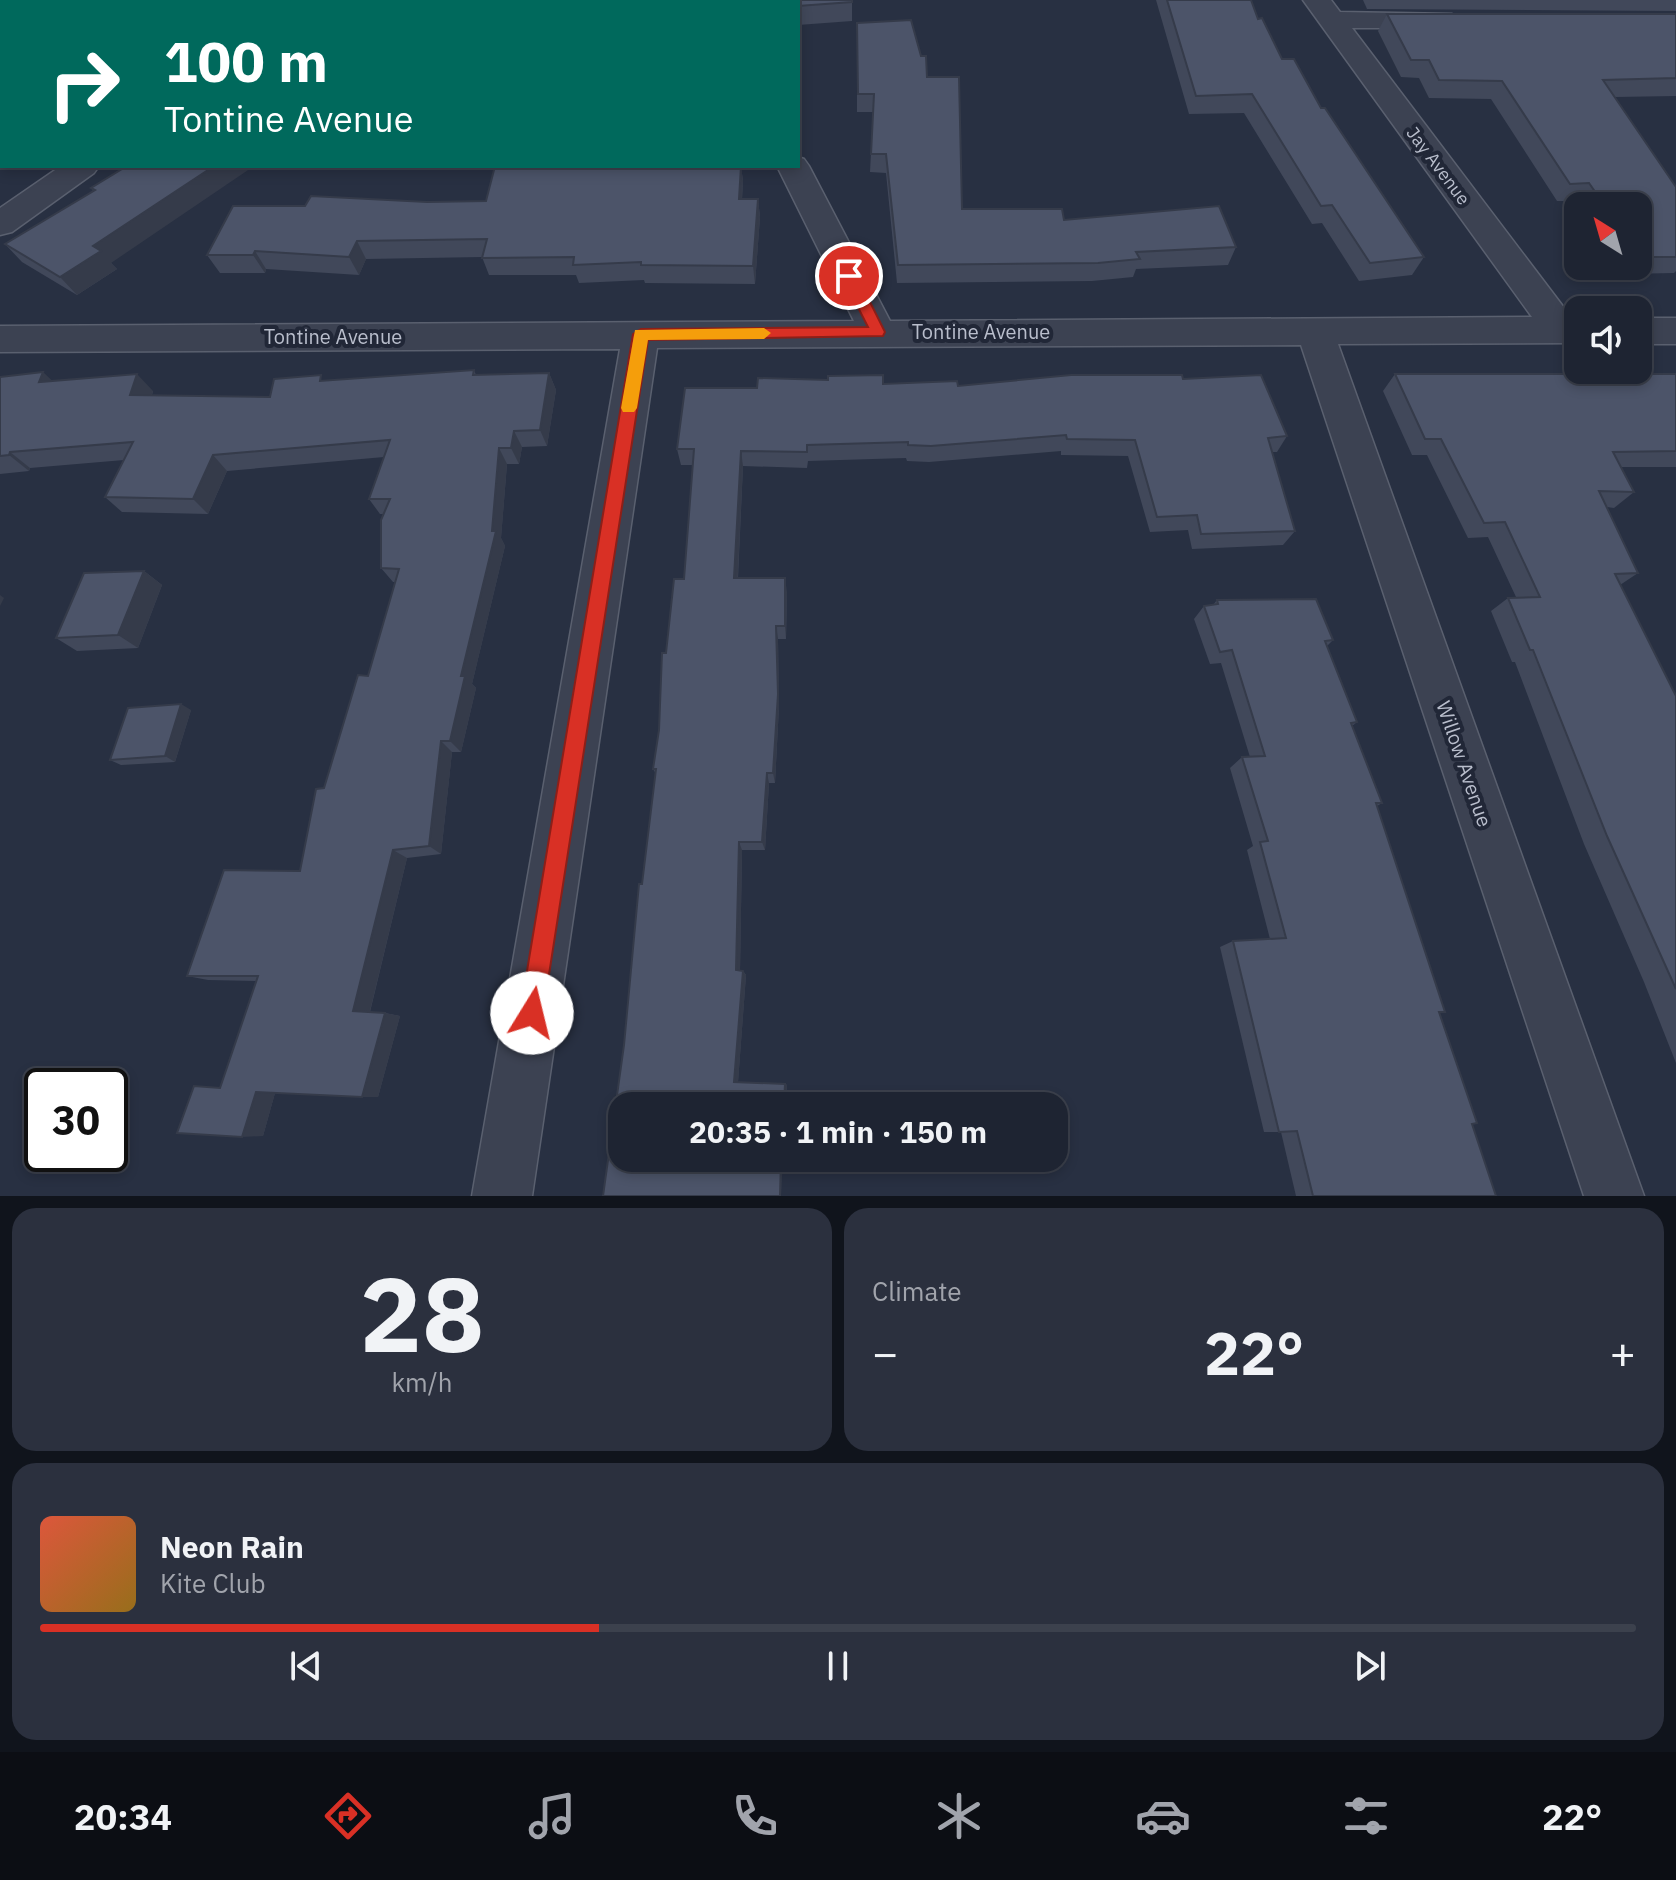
<!DOCTYPE html>
<meta charset="utf-8">
<style>
:root{--surface:#1e2432;--page:#2b303e;--text:#f1f3f6;--muted:#a1a4ac;--line:#3c414d;--accent:#d93025}
body{margin:0;font-family:"IBM Plex Sans",sans-serif;background:var(--page);color:var(--text);height:100vh;display:flex;flex-direction:column;font-size:30px;white-space:nowrap}
*{box-sizing:border-box;margin:0}
p{font-size:26px;color:var(--muted)}
.icon{flex:none;width:44px;height:44px;fill:none;stroke:currentColor;stroke-width:2;stroke-linecap:round;stroke-linejoin:round}
.map{position:relative;height:1196px;overflow:hidden}
.sheet{display:flex;flex-direction:column;gap:12px;padding:12px;background:#10141c;flex:1}
.sheet>*{flex:none}
.guide{position:absolute;left:0px;top:0px;width:800px;height:168px;box-shadow:0 4px 12px #0003,0 0 0 2px var(--line);background:#00695c;color:#fff;overflow:hidden}
.needle{width:52px;rotate:323deg}
.controls{position:absolute;left:1564px;top:192px;display:grid;gap:16px}
.controls a{display:grid;place-items:center;width:88px;height:88px;border-radius:16px;background:var(--surface);box-shadow:0 4px 12px #0003,0 0 0 2px var(--line);font-size:40px}
.speed{position:absolute;left:24px;top:1068px;display:flex;gap:16px;font-size:40px;font-weight:700;text-align:center}
.speed>*{display:grid;place-content:center;width:104px;height:104px;border-radius:50%;background:var(--surface);box-shadow:0 4px 12px #0003,0 0 0 2px var(--line);line-height:1}
.speed .limit{border:4px solid #111;border-radius:12px;background:#fff;color:#111}
.pin{position:absolute;display:grid;place-items:center;width:68px;height:68px;color:#fff;margin:-34px;border:4px solid #fff;border-radius:50%;box-shadow:0 2px 8px #0007}
.me{position:absolute;width:88px;margin:-44px;rotate:9deg;stroke-linejoin:round;filter:drop-shadow(0 0 6px #0008)}
.turn{display:flex;align-items:center;gap:28px;height:168px;padding:0 32px;font-size:36px}
.turn .icon{width:104px;height:104px;stroke-width:2.5}
.turn b{display:block;font-size:56px;line-height:68px}
.big{font-size:60px;font-weight:800;line-height:1.1}
.sheet .card{flex:1;display:flex;flex-direction:column;justify-content:center;gap:12px;min-width:0;padding:0 28px;border-radius:24px;background:var(--page)}
.sheet .dial{align-items:center;gap:0}
.dial b{font-size:104px;line-height:1}
.song{display:flex;align-items:center;gap:24px}
.cover{width:96px;height:96px;border-radius:12px;background:linear-gradient(135deg,hsl(10 70% 55%),hsl(40 70% 35%))}
.played{height:8px;border-radius:4px;background:linear-gradient(90deg,var(--accent) 35%,var(--line) 35%)}
.keys{display:flex;justify-content:space-around;direction:ltr}
.heat{display:flex;justify-content:space-between;align-items:center;font-size:44px;direction:ltr}
.sheet .tiles{flex:1;display:grid;gap:12px;grid-template-columns:1fr 1fr}
.card:last-child{grid-column:span 2}
.trip{position:absolute;left:608px;top:1092px;width:460px;height:80px;border-radius:24px;background:var(--surface);box-shadow:0 4px 12px #0003,0 0 0 2px var(--line);font-weight:800;line-height:80px;text-align:center}
.menu{display:flex;height:128px;justify-content:space-around;align-items:center;background:#0c0e14;color:var(--muted)}
.menu .icon{width:56px;height:56px}
.menu .active{color:var(--accent)}
.menu b{font-size:36px;color:var(--text)}
.map>svg:first-child{display:block}
.lines{fill:none;stroke-linecap:round;stroke-linejoin:round}
.minor-casing{stroke:#5a606f;stroke-width:3}
.tertiary-casing{stroke:#5a606f;stroke-width:3}
.minor{fill:#3c4252;fill-rule:evenodd}
.tertiary{fill:#3c4252;fill-rule:evenodd}
.wall{fill:#41485a}
.shaded-wall{fill:#353b4a}
.building{fill:#4c5469;stroke:#353b4a;stroke-width:2}
.route{fill:#d93025;stroke:#8d1f18;stroke-width:2}
.slow{fill:#f59e0b}
.labels{text-anchor:middle;stroke-width:8;stroke-linejoin:round;paint-order:stroke}
.far-street-label{font-size:18px;fill:#b9becc;stroke:#212737}
.street-label{font-size:20px;fill:#b9becc;stroke:#212737}
</style>
<div class="map">
<svg width="1676" height="1196" viewBox="0 0 1676 1196">
<rect width="100%" height="100%" fill="#283042"/>
<g class="lines">
<defs>
<g id="minor">
<path d="M 678,0 L 706,0 L 708,2 L 680,2 Z"/>
<path d="M 1303,0 L 1331,0 L 1340,12 L 1452,14 L 1456,20 L 1452,26 L 1442,28 L 1352,28 L 1571,317 L 1578,317 L 1578,343 L 1338,344 L 1644,1196 L 1584,1196 L 1301,345 L 657,348 L 532,1196 L 472,1196 L 620,349 L 0,352 L 0,326 L 854,321 L 777,166 L 798,166 L 798,157 L 804,159 L 809,166 L 890,321 L 1532,317 Z"/>
<rect x="1638" y="318" width="38" height="26"/>
</g>
<g id="tertiary">
<path d="M 307,0 L 336,0 L 305,2 Z"/>
<path d="M 61,166 L 99,166 L 94,173 L 12,232 L 0,235 L 0,208 Z"/>
</g>
</defs>
<use href="#minor" class="minor-casing"/>
<use href="#tertiary" class="tertiary-casing"/>
<use href="#minor" class="minor"/>
<use href="#tertiary" class="tertiary"/>
</g>
<g class="wall">
<path d="M 0,0 L 235,0 L 234,2 L 2,2 L 2,77 L 0,78 Z"/>
<path d="M 777,0 L 852,0 L 852,21 L 798,25 L 798,2 L 777,2 Z"/>
<path d="M 1156,0 L 1251,0 L 1258,19 L 1282,59 L 1321,108 L 1424,257 L 1412,275 L 1359,281 L 1322,223 L 1312,224 L 1244,113 L 1189,114 Z"/>
<path d="M 1363,0 L 1676,0 L 1676,11 L 1367,9 Z"/>
<path d="M 1387,14 L 1676,14 L 1676,96 L 1615,97 L 1676,187 L 1676,271 L 1674,273 L 1626,274 L 1620,266 L 1638,266 L 1638,206 L 1579,206 L 1576,201 L 1557,201 L 1491,99 L 1429,98 L 1419,78 L 1401,77 L 1378,31 Z"/>
<path d="M 857,23 L 927,77 L 962,209 L 1064,220 L 1236,247 L 1228,265 L 1136,269 L 1133,277 L 1092,281 L 897,283 L 886,173 L 870,172 L 873,112 L 857,112 Z"/>
<path d="M 127,166 L 111,263 L 117,269 L 77,295 L 22,262 L 5,244 L 93,191 L 91,188 Z"/>
<path d="M 741,166 L 743,181 L 742,199 L 758,199 L 760,217 L 755,284 L 645,283 L 644,280 L 579,283 L 576,275 L 489,275 L 482,257 L 366,259 L 359,275 L 266,269 L 265,273 L 220,273 L 207,255 L 305,206 L 486,201 Z"/>
<path d="M 474,370 L 476,375 L 549,373 L 556,390 L 547,446 L 522,447 L 519,464 L 507,464 L 501,538 L 505,546 L 472,684 L 476,688 L 461,752 L 452,752 L 441,854 L 407,858 L 370,1012 L 385,1013 L 400,1016 L 378,1097 L 275,1093 L 263,1136 L 220,1088 L 256,981 L 208,980 L 187,976 L 300,871 L 324,788 L 368,676 L 396,582 L 393,582 L 381,568 L 384,514 L 380,514 L 369,499 L 384,457 L 227,471 L 208,514 L 122,512 L 105,497 L 124,460 L 30,468 L 29,471 L 0,474 L 0,377 L 153,391 L 152,395 L 270,397 L 325,381 Z"/>
<path d="M 1395,374 L 1676,374 L 1676,467 L 1621,467 L 1634,492 L 1614,508 L 1607,507 L 1638,573 L 1620,585 L 1676,696 L 1676,1063 L 1644,982 L 1584,844 L 1515,662 L 1512,662 L 1491,611 L 1508,598 L 1516,597 L 1488,537 L 1468,538 L 1427,455 L 1412,455 L 1383,391 Z"/>
<path d="M 1183,379 L 1287,436 L 1277,452 L 1272,452 L 1295,531 L 1283,545 L 1192,549 L 1188,530 L 1150,532 L 1128,456 L 1061,455 L 1061,451 L 929,462 L 907,461 L 906,458 L 808,461 L 807,468 L 743,466 L 738,578 L 787,592 L 786,639 L 778,639 L 779,706 L 775,783 L 769,783 L 765,850 L 742,850 L 740,970 L 743,971 L 746,975 L 738,1082 L 785,1084 L 787,1085 L 786,1106 L 624,1045 L 642,884 L 656,774 L 653,769 L 659,730 L 666,653 L 684,579 L 693,465 L 681,465 L 677,449 L 757,388 L 883,384 L 958,386 Z"/>
<path d="M 144,571 L 162,585 L 138,648 L 77,651 L 56,638 Z"/>
<path d="M 1217,600 L 1333,640 L 1327,646 L 1357,722 L 1352,726 L 1382,803 L 1377,806 L 1445,1012 L 1439,1013 L 1472,1124 L 1496,1196 L 1296,1196 L 1281,1132 L 1264,1132 L 1220,947 L 1233,941 L 1270,939 L 1247,850 L 1253,846 L 1230,768 L 1242,757 L 1250,757 L 1221,663 L 1210,664 L 1194,619 L 1204,606 L 1213,605 Z"/>
<path d="M 191,710 L 175,762 L 121,765 L 110,760 Z"/>
</g>
<g class="shaded-wall">
<path d="M 176,0 L 197,0 L 198,2 L 174,2 Z"/>
<path d="M 426,0 L 459,0 L 456,2 L 423,2 Z"/>
<path d="M 2,46 L 2,77 L 0,78 L 0,47 Z"/>
<path d="M 214,166 L 254,166 L 111,263 L 117,269 L 77,295 L 60,277 L 93,246 Z"/>
<path d="M 741,166 L 743,181 L 741,217 L 739,199 Z"/>
<path d="M 758,199 L 760,217 L 755,284 L 753,266 Z"/>
<path d="M 357,241 L 366,259 L 359,275 L 349,257 Z"/>
<path d="M 255,251 L 266,269 L 265,273 L 253,255 Z"/>
<path d="M 43,372 L 61,389 L 39,382 Z"/>
<path d="M 549,373 L 556,390 L 547,446 L 540,430 Z"/>
<path d="M 137,374 L 153,391 L 146,411 L 130,395 Z"/>
<path d="M 514,431 L 522,447 L 519,464 L 511,448 Z"/>
<path d="M 499,448 L 507,464 L 501,538 L 505,546 L 472,684 L 476,688 L 461,752 L 450,741 L 461,676 L 492,531 Z"/>
<path d="M 741,451 L 743,466 L 737,592 L 734,578 Z"/>
<path d="M 10,452 L 30,468 L 29,471 L 9,455 Z"/>
<path d="M 213,455 L 227,471 L 208,514 L 193,499 Z"/>
<path d="M 144,571 L 162,585 L 138,648 L 118,635 Z"/>
<path d="M 785,578 L 787,592 L 786,639 L 785,626 Z"/>
<path d="M 0,595 L 4,598 L 0,606 Z"/>
<path d="M 776,626 L 778,639 L 779,706 L 775,783 L 773,773 Z"/>
<path d="M 181,704 L 191,710 L 175,762 L 165,756 Z"/>
<path d="M 441,741 L 452,752 L 441,854 L 429,846 Z"/>
<path d="M 767,773 L 769,783 L 765,850 L 762,842 Z"/>
<path d="M 739,842 L 742,850 L 740,975 L 736,970 Z"/>
<path d="M 393,850 L 407,858 L 369,1015 L 353,1011 Z"/>
<path d="M 743,971 L 746,975 L 738,1083 L 734,1082 Z"/>
<path d="M 385,1013 L 400,1016 L 378,1097 L 362,1097 Z"/>
<path d="M 785,1084 L 787,1085 L 786,1106 L 784,1106 Z"/>
<path d="M 256,1092 L 275,1093 L 263,1136 L 242,1137 Z"/>
<path d="M 781,1158 L 783,1158 L 781,1196 L 780,1196 Z"/>
</g>
<g class="building">
<path d="M 0,0 L 89,0 L 86,2 L 2,2 L 2,46 L 0,47 Z"/>
<path d="M 92,0 L 176,0 L 174,2 L 91,2 Z"/>
<path d="M 353,0 L 426,0 L 423,2 L 350,2 Z"/>
<path d="M 558,0 L 615,0 L 615,2 L 557,2 Z"/>
<path d="M 779,0 L 852,0 L 852,2 L 798,6 L 798,2 L 780,2 Z"/>
<path d="M 1167,0 L 1251,0 L 1258,19 L 1262,18 L 1282,59 L 1294,59 L 1321,108 L 1325,108 L 1424,257 L 1370,263 L 1332,205 L 1321,206 L 1252,94 L 1196,96 Z"/>
<path d="M 1387,14 L 1676,14 L 1676,78 L 1603,80 L 1676,187 L 1676,257 L 1641,257 L 1638,252 L 1638,206 L 1605,206 L 1589,183 L 1570,184 L 1502,81 L 1439,80 L 1429,60 L 1411,60 Z"/>
<path d="M 911,20 L 921,56 L 926,56 L 927,77 L 959,77 L 962,209 L 1062,209 L 1064,220 L 1219,206 L 1236,247 L 1136,252 L 1140,259 L 1098,263 L 898,265 L 886,154 L 871,154 L 874,94 L 858,94 L 857,23 Z"/>
<path d="M 127,166 L 214,166 L 93,246 L 101,251 L 60,277 L 5,244 L 95,190 L 91,188 Z"/>
<path d="M 495,166 L 741,166 L 739,199 L 758,199 L 753,266 L 641,265 L 641,262 L 573,265 L 574,257 L 482,258 L 487,239 L 357,241 L 349,257 L 255,251 L 253,255 L 207,255 L 233,206 L 305,206 L 311,196 L 427,202 L 486,201 Z"/>
<path d="M 474,370 L 473,375 L 549,373 L 540,430 L 514,431 L 511,448 L 499,448 L 492,531 L 496,531 L 461,676 L 465,676 L 450,741 L 441,741 L 429,846 L 393,850 L 353,1011 L 385,1013 L 362,1097 L 256,1092 L 242,1137 L 177,1133 L 194,1086 L 220,1088 L 258,976 L 187,976 L 224,870 L 300,871 L 316,789 L 324,788 L 358,675 L 368,676 L 399,569 L 381,568 L 381,520 L 390,499 L 369,499 L 390,440 L 213,455 L 193,499 L 105,497 L 133,442 L 10,452 L 9,455 L 0,456 L 0,377 L 43,372 L 39,382 L 137,374 L 130,395 L 270,397 L 274,379 L 321,375 L 320,381 Z"/>
<path d="M 1395,374 L 1676,374 L 1676,451 L 1613,452 L 1634,492 L 1599,491 L 1638,573 L 1615,574 L 1676,696 L 1676,989 L 1607,836 L 1533,650 L 1530,650 L 1508,598 L 1540,597 L 1505,522 L 1484,523 L 1441,439 L 1425,439 Z"/>
<path d="M 883,375 L 883,384 L 957,381 L 958,386 L 1071,375 L 1182,375 L 1183,379 L 1261,375 L 1287,436 L 1268,438 L 1295,531 L 1201,534 L 1197,515 L 1157,517 L 1135,440 L 1067,439 L 1066,435 L 931,446 L 908,445 L 908,442 L 807,445 L 807,452 L 741,451 L 734,578 L 785,578 L 785,626 L 776,626 L 778,694 L 773,773 L 767,773 L 762,842 L 739,842 L 736,970 L 743,971 L 734,1082 L 785,1084 L 784,1106 L 622,1106 L 622,1158 L 781,1158 L 780,1196 L 603,1196 L 624,1045 L 639,884 L 642,884 L 656,769 L 653,769 L 659,730 L 662,653 L 666,653 L 674,579 L 684,579 L 694,449 L 677,449 L 685,388 L 757,388 L 758,378 L 828,380 L 828,376 Z"/>
<path d="M 144,571 L 118,635 L 56,638 L 84,573 Z"/>
<path d="M 1316,599 L 1333,640 L 1325,641 L 1357,722 L 1351,723 L 1382,803 L 1376,803 L 1445,1012 L 1439,1012 L 1477,1123 L 1472,1124 L 1496,1196 L 1313,1196 L 1297,1131 L 1279,1132 L 1233,941 L 1286,938 L 1260,842 L 1268,841 L 1242,757 L 1265,756 L 1232,650 L 1220,652 L 1204,606 L 1218,604 L 1217,600 Z"/>
<path d="M 181,704 L 165,756 L 110,760 L 128,708 Z"/>
</g>
<path class="route" d="M 849,271 L 857,276 L 885,332 L 883,336 L 648,340 L 543,1013 L 540,1021 L 532,1025 L 524,1021 L 520,1013 L 633,334 L 641,329 L 868,327 L 842,276 Z"/>
<path class="slow" d="M 764,328 L 771,333 L 764,339 L 648,340 L 637,408 L 634,412 L 623,412 L 621,408 L 635,330 Z"/>
<g class="labels">
<g class="far-street-label">
<text transform="translate(1438 166) rotate(53)" y="6">Jay Avenue</text>
</g>
<g class="street-label">
<text x="981" y="339">Tontine Avenue</text>
<text x="333" y="344">Tontine Avenue</text>
<text transform="translate(1464 764) rotate(71)" y="7">Willow Avenue</text>
</g>
</g>
</svg>
<div class="controls">
<a><svg class="needle" viewBox="-14 -14 28 28"><path d="M0-13l5 13h-10z" fill="#e53935"/><path d="M0 13l5-13h-10z" fill="#a1a4ac"/></svg></a>
<a><svg class="icon" aria-label="sound" viewBox="0 0 24 24"><path d="M4 9h4l5-4v14l-5-4H4zM17 9q2 3 0 6"/></svg></a>
</div>
<div class="speed"><div class="limit">30</div></div>
<div class="pin" style="left:849px;top:276px;background:#d93025"><svg class="icon" aria-label="arrive" viewBox="0 0 24 24"><path d="M6 21V4h12l-3 4 3 4H6"/></svg></div>
<svg class="me" style="left:532px;top:1013px" viewBox="-20 -20 40 40"><circle r="19" fill="#fff"/><path d="M0-13L10 11 0 6-10 11z" fill="#d93025"/></svg>
<div class="trip">20:35 · 1 min · 150 m</div>
<div class="guide">
<div class="turn"><svg class="icon" aria-label="right" viewBox="0 0 24 24"><path d="M7 20v-9h11M14 6l5 5-5 5"/></svg><div><b>100 m</b>Tontine Avenue</div></div>
</div>
</div>
<section class="sheet">
<div class="tiles">
<div class="card dial"><b>28</b><p>km/h</p></div>
<div class="card"><p>Climate</p>
<div class="heat"><a>−</a><b class="big">22°</b><a>+</a></div>
</div>
<div class="card">
<div class="song"><i class="cover"></i><div><b>Neon Rain</b><p>Kite Club</p></div></div>
<div class="played"></div>
<div class="keys"><svg class="icon" aria-label="previous" viewBox="0 0 24 24"><path d="M18 5L8 12l10 7zM5 5v14"/></svg><svg class="icon" aria-label="pause" viewBox="0 0 24 24"><path d="M8 5v14M16 5v14"/></svg><svg class="icon" aria-label="next" viewBox="0 0 24 24"><path d="M6 5l10 7-10 7zM19 5v14"/></svg></div>
</div>
</div>
</section>
<nav class="menu">
<b>20:34</b>
<svg class="icon active" aria-label="directions" viewBox="0 0 24 24"><path d="M12 3l9 9-9 9-9-9zM9 14v-3h6M13 9l2 2-2 2"/></svg>
<svg class="icon" aria-label="music" viewBox="0 0 24 24"><path d="M9 18V5l10-2v13"/><circle cx="6" cy="18" r="3"/><circle cx="16" cy="16" r="3"/></svg>
<svg class="icon" aria-label="phone" viewBox="0 0 24 24"><path d="M5 4h4l2 5-3 2q2 4 5 5l2-3 5 2v4C11 20 4 13 5 4z"/></svg>
<svg class="icon" aria-label="climate" viewBox="0 0 24 24"><path d="M12 3v18M4 7l16 10M4 17L20 7"/></svg>
<svg class="icon" aria-label="car" viewBox="0 0 24 24"><path d="M5 17H2v-5l4-1 3-4h7l3 4 3 1v5h-3M9 17h6M6 11h13"/><circle cx="7" cy="17" r="2"/><circle cx="17" cy="17" r="2"/></svg>
<svg class="icon" aria-label="filters" viewBox="0 0 24 24"><path d="M4 7h16M4 17h16"/><circle cx="9" cy="7" r="2"/><circle cx="15" cy="17" r="2"/></svg>
<b>22°</b>
</nav>
